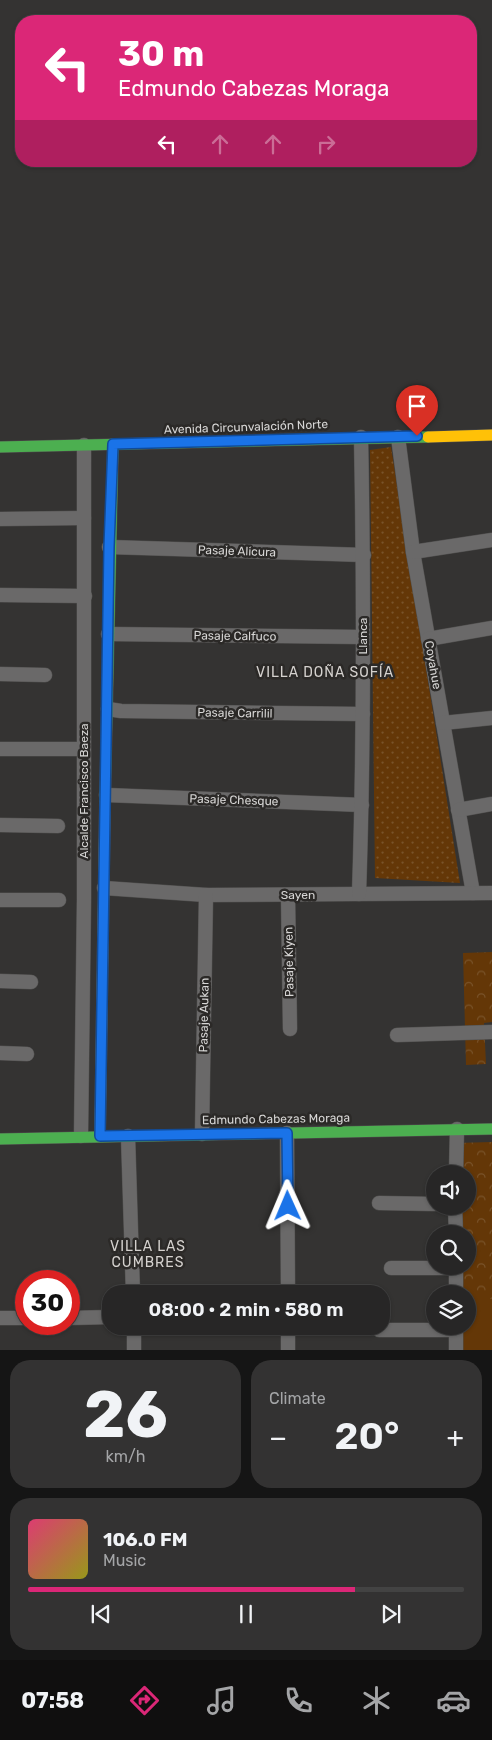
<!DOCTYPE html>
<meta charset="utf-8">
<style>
:root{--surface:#272626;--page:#333232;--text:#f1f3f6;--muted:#a4a5a7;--line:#434343;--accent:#db2777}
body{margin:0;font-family:Rubik,sans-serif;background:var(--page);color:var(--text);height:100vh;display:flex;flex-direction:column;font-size:19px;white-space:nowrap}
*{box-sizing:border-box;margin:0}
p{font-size:16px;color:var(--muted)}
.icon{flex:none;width:28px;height:28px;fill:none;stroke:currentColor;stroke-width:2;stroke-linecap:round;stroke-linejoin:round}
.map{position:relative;height:1350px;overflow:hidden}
.details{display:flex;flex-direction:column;gap:10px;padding:10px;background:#151515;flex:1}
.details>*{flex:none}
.guide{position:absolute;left:15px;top:15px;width:462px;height:152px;border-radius:20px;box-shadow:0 1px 4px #0004,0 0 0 1px var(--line);background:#db2777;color:#fff;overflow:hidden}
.tools{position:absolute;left:426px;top:1165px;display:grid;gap:10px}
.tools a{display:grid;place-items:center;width:50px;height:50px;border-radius:50%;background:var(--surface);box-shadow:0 1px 4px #0004,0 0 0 1px var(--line);font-size:25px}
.speed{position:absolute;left:15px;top:1270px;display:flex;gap:10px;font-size:25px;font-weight:700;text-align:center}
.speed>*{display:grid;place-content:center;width:65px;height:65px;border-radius:50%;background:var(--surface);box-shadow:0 1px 4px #0004,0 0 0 1px var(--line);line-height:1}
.speed .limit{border:8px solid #d22;background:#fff;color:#111}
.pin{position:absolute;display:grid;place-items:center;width:42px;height:42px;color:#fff;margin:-51px -21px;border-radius:50% 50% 50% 0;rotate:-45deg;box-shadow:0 0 5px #0007}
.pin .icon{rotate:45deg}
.me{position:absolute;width:55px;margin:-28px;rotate:359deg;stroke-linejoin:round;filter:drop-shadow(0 0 4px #0008)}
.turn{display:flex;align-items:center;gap:18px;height:105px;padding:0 20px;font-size:22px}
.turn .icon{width:65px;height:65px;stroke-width:2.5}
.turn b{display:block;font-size:35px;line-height:42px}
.lanes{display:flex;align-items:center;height:48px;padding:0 20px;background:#0003;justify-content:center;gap:25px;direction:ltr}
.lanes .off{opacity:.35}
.big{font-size:38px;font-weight:600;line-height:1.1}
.details .card{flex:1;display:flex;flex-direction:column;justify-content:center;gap:8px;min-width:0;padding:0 18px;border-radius:20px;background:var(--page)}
.details .dial{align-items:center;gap:0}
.dial b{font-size:65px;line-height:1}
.song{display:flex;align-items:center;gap:15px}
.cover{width:60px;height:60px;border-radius:8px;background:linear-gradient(135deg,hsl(340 70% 55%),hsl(60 70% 35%))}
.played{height:5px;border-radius:2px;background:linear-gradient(90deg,var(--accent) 75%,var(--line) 75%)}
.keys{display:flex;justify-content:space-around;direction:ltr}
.heat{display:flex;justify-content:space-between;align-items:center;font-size:28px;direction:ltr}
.details .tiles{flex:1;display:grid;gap:10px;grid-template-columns:1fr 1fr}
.card:last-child{grid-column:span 2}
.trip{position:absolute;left:102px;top:1285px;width:288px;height:50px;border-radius:20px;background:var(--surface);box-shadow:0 1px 4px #0004,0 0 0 1px var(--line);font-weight:600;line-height:50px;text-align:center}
.menu{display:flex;height:80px;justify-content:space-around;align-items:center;background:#100f0f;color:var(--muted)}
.menu .icon{width:35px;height:35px}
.menu .active{color:var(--accent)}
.menu b{font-size:22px;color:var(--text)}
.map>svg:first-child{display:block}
.grass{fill:url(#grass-dots)}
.park{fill:url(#park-crowns)}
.pitch{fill:#643707}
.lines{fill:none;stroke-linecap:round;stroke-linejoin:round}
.street-casing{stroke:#51504f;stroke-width:15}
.fast-casing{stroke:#51504f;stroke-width:12}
.slow-casing{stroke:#51504f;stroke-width:12}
.street{stroke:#6a6969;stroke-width:14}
.fast{stroke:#4caf50;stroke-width:11}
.slow{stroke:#ffc107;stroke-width:11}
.route-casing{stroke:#114b97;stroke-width:12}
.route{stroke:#1a73e8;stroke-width:9}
.labels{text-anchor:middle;stroke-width:5;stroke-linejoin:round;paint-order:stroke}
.street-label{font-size:12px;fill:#d7d6d5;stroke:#2b2927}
.neighbourhood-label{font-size:14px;letter-spacing:1px;fill:#d4d1ce;stroke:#2b2927}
</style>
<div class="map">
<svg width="492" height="1350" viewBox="0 0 492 1350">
<defs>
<pattern id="grass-dots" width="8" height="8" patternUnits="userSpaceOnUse" patternTransform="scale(1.25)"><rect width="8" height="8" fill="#643707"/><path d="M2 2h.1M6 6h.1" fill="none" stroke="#79532a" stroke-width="1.8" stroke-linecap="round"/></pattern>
<pattern id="park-crowns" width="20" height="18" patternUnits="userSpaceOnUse" patternTransform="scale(1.25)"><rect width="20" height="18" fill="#643707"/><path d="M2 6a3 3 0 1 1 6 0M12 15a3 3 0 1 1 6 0" fill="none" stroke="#79532a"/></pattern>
</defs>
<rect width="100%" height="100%" fill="#343332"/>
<path class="grass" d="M 391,447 L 460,883 L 375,878 L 370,450 Z"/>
<g class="park">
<path d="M 492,952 L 492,1022 L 484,1023 L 486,1064 L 466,1065 L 463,953 Z"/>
<path d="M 492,1142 L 492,1299 L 468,1299 L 468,1294 L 459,1294 L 458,1266 L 468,1266 L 468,1234 L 458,1234 L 457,1206 L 468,1206 L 468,1174 L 456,1174 L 456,1143 Z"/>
</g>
<path class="pitch" d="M 468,1299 L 492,1299 L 492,1350 L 458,1350 L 459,1326 L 468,1326 Z"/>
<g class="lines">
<defs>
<g id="street">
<path d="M 398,437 L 413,552 L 473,893"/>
<path d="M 0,519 L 84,518"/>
<path d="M 109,547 L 364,555"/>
<path d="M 413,552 L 492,540"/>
<path d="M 0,595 L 85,596"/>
<path d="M 108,634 L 363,637"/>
<path d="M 428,639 L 492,628"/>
<path d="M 0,674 L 45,675"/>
<path d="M 108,709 L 121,711 L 363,714"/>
<path d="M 443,723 L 492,718"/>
<path d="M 0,749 L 83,749"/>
<path d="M 106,795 L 362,805"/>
<path d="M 458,810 L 492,804"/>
<path d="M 0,825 L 58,826"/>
<path d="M 104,888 L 206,895 L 492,893"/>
<path d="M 359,894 C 364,742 364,590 361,437"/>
<path d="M 288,895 L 290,1029"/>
<path d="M 0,900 L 59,900"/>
<path d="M 0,981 L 31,982"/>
<path d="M 397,1035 L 492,1032"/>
<path d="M 0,1053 L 27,1054"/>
<path d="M 287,1133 L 288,1294"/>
<path d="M 202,1134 L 206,895"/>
<path d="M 81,1136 L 84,899 L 84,445"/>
<path d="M 128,1136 L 133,1294"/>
<path d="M 456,1174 L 457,1129"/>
<path d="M 379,1203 L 435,1204"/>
<path d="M 455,1206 L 456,1234"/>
<path d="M 391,1268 L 456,1268"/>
<path d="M 456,1294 L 456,1266"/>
<path d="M 0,1318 L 26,1318"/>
<path d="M 69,1318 L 111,1317"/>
<path d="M 134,1326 L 134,1350"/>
<path d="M 288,1326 L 288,1350"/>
<path d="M 456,1326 L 456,1350"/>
<path d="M 379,1330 L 456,1330"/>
</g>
<g id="fast">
<path d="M 0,447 L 428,437"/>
<path d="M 105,802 L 113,444"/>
<path d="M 0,1139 L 492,1129"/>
</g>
<g id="slow">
<path d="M 428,437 L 492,435"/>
<path d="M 100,1136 L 105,802"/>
</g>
</defs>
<use href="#street" class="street-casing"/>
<use href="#fast" class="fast-casing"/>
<use href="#slow" class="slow-casing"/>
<use href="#street" class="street"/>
<use href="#fast" class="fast"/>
<use href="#slow" class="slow"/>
</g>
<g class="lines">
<defs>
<path id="route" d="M 288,1206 L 287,1133 L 100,1136 L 109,547 L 113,444 L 417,436"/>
</defs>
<use href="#route" class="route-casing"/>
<use href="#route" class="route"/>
</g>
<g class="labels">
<g class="street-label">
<text transform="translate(246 427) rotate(-2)" y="4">Avenida Circunvalación Norte</text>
<text transform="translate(237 551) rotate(2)" y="4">Pasaje Alicura</text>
<text transform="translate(235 636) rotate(1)" y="4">Pasaje Calfuco</text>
<text transform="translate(363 636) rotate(-90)" y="4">Llanca</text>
<text transform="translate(433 665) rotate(80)" y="4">Coyahue</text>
<text transform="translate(235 713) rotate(1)" y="4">Pasaje Carrilil</text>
<text transform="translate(84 791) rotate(-90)" y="4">Alcalde Francisco Baeza</text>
<text transform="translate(234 800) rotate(2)" y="4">Pasaje Chesque</text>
<text x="298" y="899">Sayen</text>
<text transform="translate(289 962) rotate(-91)" y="4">Pasaje Kiyen</text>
<text transform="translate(204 1015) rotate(-89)" y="4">Pasaje Aukan</text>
<text transform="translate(276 1119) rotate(-1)" y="4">Edmundo Cabezas Moraga</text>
</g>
<g class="neighbourhood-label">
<text x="325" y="677">VILLA DOÑA SOFÍA</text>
<text x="148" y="1251">VILLA LAS<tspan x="148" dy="16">CUMBRES</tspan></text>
</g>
</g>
</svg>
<div class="tools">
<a><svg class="icon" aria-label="sound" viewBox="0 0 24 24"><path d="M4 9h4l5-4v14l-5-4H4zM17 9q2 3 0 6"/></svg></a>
<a><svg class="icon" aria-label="search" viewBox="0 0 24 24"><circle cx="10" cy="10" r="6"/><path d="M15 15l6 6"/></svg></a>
<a><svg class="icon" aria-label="layers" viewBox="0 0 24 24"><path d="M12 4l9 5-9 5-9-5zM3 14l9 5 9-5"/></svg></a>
</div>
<div class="speed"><div class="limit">30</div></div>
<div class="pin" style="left:417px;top:436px;background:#d93025"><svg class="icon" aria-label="arrive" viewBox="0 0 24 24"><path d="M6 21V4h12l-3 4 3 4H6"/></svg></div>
<svg class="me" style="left:288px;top:1206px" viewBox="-20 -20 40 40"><path d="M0-17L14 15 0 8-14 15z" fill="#1a73e8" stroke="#fff" stroke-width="4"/></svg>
<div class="trip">08:00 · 2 min · 580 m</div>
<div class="guide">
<div class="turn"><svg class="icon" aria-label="left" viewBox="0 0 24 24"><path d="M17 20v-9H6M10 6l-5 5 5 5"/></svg><div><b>30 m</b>Edmundo Cabezas Moraga</div></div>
<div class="lanes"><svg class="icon" aria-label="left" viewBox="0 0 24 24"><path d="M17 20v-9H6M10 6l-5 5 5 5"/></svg><svg class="icon off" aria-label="ahead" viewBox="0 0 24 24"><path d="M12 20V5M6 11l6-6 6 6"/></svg><svg class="icon off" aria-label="ahead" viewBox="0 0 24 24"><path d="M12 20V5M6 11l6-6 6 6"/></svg><svg class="icon off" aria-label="right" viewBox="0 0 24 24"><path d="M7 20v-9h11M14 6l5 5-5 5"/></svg></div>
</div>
</div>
<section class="details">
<div class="tiles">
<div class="card dial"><b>26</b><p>km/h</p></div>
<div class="card"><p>Climate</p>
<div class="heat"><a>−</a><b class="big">20°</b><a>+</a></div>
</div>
<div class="card">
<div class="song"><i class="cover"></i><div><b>106.0 FM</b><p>Music</p></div></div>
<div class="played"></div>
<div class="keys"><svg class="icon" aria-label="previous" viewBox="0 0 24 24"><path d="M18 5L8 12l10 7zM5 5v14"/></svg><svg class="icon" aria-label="pause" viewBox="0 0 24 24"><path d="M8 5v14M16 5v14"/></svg><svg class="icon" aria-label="next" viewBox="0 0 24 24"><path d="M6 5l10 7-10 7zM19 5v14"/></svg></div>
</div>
</div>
</section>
<nav class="menu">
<b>07:58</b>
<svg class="icon active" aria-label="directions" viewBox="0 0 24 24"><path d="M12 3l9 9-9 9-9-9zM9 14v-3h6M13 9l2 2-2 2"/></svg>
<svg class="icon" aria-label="music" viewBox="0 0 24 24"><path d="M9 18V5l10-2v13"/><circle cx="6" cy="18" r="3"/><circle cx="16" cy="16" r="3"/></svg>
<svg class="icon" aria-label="phone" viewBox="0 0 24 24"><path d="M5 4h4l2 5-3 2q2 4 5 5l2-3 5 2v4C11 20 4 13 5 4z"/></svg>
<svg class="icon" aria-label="climate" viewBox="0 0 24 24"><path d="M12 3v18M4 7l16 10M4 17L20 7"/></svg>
<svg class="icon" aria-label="car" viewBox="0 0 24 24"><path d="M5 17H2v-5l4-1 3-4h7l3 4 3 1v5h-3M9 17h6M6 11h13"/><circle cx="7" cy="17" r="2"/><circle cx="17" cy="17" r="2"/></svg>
</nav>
